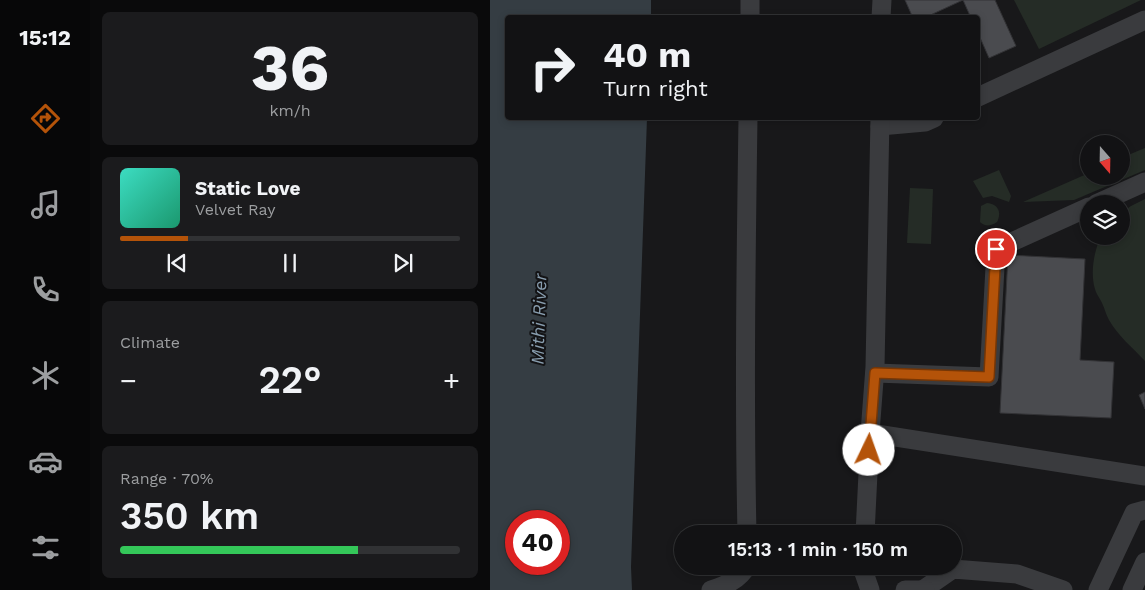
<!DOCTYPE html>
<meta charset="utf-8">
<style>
:root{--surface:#121214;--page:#1b1b1d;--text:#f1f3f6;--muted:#9c9ea0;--line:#313234;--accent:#b45309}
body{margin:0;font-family:"Work Sans",sans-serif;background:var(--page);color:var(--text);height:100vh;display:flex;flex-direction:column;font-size:19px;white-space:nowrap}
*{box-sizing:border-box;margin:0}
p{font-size:16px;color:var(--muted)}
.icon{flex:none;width:28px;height:28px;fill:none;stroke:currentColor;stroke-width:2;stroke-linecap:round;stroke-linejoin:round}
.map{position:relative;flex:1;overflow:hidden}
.details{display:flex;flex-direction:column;gap:12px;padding:12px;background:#0a0a0b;width:400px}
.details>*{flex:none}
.guide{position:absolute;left:15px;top:15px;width:475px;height:105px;border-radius:5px;box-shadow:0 2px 8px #0003,0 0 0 1px var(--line);background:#121214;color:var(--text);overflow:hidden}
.needle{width:32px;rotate:160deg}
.fabs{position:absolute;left:590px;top:135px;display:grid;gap:10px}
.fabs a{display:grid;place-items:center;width:50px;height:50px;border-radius:50%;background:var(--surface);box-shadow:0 2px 8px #0003,0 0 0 1px var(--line);font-size:25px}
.speed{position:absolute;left:15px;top:510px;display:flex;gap:10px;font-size:25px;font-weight:700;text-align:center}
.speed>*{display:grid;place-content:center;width:65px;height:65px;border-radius:50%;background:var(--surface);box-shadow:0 2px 8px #0003,0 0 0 1px var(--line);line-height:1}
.speed .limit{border:8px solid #d22;background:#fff;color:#111}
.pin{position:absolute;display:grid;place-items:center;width:42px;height:42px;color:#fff;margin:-21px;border:2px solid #fff;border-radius:50%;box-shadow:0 1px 5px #0007}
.me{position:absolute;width:55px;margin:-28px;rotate:3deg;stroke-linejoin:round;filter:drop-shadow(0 0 4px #0008)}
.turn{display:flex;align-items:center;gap:18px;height:105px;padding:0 15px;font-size:22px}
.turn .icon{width:65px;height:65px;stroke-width:2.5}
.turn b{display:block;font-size:35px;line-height:42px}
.big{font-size:38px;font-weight:600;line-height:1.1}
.details .widget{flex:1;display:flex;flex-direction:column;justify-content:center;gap:8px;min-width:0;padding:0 18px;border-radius:8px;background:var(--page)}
.details .dial{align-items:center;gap:0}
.dial b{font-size:65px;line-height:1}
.song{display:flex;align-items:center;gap:15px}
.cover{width:60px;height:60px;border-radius:8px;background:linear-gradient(135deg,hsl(170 70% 55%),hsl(160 70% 35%))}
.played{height:5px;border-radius:2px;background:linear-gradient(90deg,var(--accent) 20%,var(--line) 20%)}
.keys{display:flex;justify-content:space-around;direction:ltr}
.heat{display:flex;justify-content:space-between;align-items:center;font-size:28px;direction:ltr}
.charge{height:8px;border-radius:4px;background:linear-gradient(90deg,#34c759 70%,var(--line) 0)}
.trip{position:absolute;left:184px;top:525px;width:288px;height:50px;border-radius:25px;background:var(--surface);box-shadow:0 2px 8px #0003,0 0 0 1px var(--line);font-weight:600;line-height:50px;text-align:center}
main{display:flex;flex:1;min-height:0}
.tab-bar{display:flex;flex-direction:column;width:90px;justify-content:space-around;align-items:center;background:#070708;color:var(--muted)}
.tab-bar .icon{width:35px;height:35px}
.tab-bar .on{color:var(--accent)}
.tab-bar b{font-size:22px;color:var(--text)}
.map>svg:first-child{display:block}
.green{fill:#252c26}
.water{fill:#353d43;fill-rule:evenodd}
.building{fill:#4a4b4f;stroke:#333336}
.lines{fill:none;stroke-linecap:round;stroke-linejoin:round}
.minor{stroke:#3a3b3e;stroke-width:19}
.route-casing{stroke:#753606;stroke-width:12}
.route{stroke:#b45309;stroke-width:9}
.labels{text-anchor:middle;stroke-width:4;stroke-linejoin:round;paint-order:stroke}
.water-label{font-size:18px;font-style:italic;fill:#889dae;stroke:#131315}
</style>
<main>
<nav class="tab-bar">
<b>15:12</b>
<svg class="icon on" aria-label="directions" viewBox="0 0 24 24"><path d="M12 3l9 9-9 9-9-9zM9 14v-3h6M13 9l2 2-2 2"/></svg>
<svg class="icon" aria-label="music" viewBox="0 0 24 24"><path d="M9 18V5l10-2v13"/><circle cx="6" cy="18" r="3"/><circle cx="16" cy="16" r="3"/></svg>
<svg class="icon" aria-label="phone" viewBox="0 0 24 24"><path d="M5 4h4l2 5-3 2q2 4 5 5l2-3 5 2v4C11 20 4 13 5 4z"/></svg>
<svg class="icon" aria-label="climate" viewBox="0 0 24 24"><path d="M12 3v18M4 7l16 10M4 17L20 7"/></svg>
<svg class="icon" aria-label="car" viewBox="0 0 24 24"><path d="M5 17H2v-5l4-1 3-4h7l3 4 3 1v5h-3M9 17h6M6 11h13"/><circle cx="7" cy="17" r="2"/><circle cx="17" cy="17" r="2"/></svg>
<svg class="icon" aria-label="filters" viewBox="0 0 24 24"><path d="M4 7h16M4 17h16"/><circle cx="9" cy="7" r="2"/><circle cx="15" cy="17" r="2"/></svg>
</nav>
<section class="details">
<div class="widget dial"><b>36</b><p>km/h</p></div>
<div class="widget">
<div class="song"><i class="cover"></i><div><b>Static Love</b><p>Velvet Ray</p></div></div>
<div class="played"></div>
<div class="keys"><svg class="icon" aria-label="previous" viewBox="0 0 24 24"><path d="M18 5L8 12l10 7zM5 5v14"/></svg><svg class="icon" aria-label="pause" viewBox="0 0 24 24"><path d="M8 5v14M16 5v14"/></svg><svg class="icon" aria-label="next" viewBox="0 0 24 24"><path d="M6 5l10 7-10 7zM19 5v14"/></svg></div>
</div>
<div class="widget"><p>Climate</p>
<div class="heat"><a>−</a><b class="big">22°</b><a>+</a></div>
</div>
<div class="widget"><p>Range · 70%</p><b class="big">350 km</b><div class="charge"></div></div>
</section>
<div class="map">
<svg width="655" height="590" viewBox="0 0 655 590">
<rect width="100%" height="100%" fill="#18181a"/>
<g class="green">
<path d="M 524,0 L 651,0 L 549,49 Z"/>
<path d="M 655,148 L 655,170 L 584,200 L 533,202 L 599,173 L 599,176 L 631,176 L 631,158 Z"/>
<path d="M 509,170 L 521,196 L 519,202 L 502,196 L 493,198 L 483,181 Z"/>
<path d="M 420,188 L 443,189 L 441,244 L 417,243 Z"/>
<path d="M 655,199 L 655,361 C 643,348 628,336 619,320 C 616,315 615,309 612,303 C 610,298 606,294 605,289 C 600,273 604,251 611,236 L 631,236 L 631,213 L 641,206 Z"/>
<path d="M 497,203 C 508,204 512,212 507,222 C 501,226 495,227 490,222 L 491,206 Z"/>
</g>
<path class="water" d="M 0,0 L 161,0 L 161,17 L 18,18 L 18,118 L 157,118 L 141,567 L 142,590 L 0,590 ZM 26,521 L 69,521 L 69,564 L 26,564 Z"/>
<g class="building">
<path d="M 415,0 L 505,0 L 526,46 L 499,58 L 488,33 L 488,18 L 481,18 L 473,0 L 434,18 L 423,18 Z"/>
<path d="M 518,255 L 595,259 L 590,360 L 624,362 L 621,418 L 510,413 Z"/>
<path d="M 655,392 L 655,409 L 649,395 Z"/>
</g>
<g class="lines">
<g class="minor">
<path d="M 260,18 L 260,0"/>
<path d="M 391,18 L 392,0"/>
<path d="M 488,97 L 655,20"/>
<path d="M 390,126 L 435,122 L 444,118"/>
<path d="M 606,204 L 655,182"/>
<path d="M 385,373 L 499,377 L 506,249 L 599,207"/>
<path d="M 380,433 L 655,476"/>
<path d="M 257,534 C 254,395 256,256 258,118"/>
<path d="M 375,534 L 380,433 L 385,367 L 390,118"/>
<path d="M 374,566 L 373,570 L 380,590"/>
<path d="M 434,589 L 463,569 L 527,574 L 573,590"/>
<path d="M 221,590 C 236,585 249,580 257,566"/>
<path d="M 415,590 L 435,590"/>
<path d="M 608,590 L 644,513 L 655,510"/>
<path d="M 642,590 L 655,562"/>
</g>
</g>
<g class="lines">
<defs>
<path id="route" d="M 379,450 L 385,373 L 499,377 L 506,249"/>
</defs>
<use href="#route" class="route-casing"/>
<use href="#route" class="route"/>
</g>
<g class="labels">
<g class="water-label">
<text transform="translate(49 319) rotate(-88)" y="6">Mithi River</text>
</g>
</g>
</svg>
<div class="fabs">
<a><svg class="needle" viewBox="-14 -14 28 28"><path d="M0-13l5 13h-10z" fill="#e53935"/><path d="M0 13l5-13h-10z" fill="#9c9ea0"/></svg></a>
<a><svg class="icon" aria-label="layers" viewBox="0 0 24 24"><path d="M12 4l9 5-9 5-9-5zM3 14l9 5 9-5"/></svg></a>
</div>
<div class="speed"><div class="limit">40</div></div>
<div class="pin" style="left:506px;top:249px;background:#d93025"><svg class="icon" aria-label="arrive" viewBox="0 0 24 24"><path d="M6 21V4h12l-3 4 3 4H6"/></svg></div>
<svg class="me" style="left:379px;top:450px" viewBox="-20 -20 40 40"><circle r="19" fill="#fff"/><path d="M0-13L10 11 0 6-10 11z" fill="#b45309"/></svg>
<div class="trip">15:13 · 1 min · 150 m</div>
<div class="guide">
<div class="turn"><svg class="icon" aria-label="right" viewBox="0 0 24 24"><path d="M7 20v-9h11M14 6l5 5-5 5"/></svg><div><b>40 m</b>Turn right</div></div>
</div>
</div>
</main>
